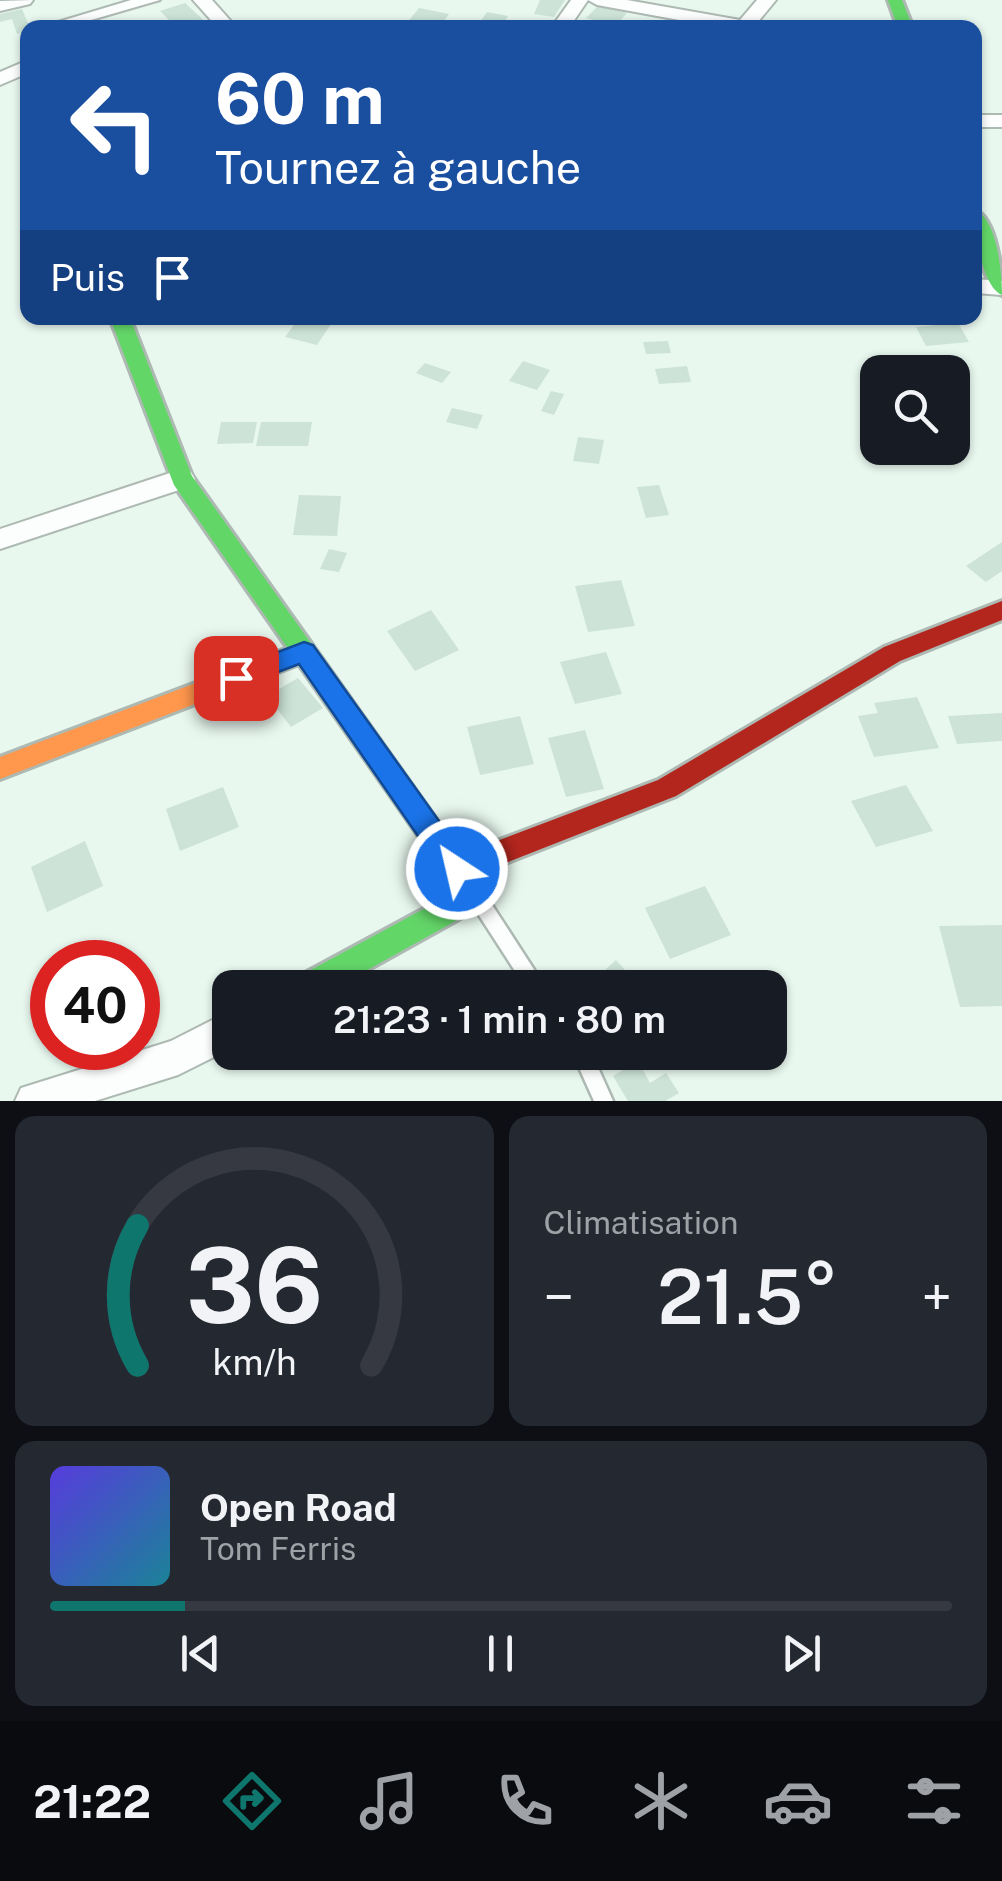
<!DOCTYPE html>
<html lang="fr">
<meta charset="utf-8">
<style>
:root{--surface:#171b24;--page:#242831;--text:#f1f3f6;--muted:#9ea1a6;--line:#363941;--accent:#0f766e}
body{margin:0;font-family:"Public Sans",sans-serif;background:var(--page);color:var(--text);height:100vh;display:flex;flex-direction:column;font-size:38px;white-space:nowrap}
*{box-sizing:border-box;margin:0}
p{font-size:32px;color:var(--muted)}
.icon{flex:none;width:55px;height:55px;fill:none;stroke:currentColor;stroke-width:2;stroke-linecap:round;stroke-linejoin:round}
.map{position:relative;height:1101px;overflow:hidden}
.details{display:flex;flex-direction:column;gap:15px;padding:15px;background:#0d0f14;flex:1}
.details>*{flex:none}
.hud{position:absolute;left:20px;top:20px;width:962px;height:305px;border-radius:20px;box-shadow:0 2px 8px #0004;background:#1a4fa0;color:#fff;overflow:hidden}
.controls{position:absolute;left:860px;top:355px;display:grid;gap:20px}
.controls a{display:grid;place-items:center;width:110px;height:110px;border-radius:20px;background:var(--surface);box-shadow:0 2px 8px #0004;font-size:50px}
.speed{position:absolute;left:30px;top:940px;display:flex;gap:20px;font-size:50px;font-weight:700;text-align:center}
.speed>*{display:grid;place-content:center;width:130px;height:130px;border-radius:50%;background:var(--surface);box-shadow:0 2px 8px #0004;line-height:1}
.speed .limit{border:15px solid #d22;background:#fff;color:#111}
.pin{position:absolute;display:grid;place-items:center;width:85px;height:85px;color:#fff;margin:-42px;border-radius:20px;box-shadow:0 5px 15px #0006}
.me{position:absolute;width:110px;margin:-55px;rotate:325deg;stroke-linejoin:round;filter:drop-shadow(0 0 8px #0008)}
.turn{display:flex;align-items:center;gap:35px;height:210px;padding:0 30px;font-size:45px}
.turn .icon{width:130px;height:130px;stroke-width:2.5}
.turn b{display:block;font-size:70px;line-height:85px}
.then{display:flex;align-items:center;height:95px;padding:0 30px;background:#0003;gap:20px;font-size:38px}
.big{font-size:75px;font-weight:600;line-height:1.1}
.details .card{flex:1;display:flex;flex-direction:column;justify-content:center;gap:15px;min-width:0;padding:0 35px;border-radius:20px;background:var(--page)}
.details .dial{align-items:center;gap:0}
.dial svg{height:260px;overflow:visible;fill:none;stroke:var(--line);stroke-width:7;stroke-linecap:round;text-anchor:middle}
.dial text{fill:var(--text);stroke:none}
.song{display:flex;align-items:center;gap:30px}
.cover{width:120px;height:120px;border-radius:15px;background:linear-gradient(135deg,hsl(250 70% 55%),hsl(190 70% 35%))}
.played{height:10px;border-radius:5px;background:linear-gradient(90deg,var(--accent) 15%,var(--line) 15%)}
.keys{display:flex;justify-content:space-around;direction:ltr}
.heat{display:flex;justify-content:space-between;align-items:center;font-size:55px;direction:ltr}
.details .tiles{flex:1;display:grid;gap:15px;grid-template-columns:1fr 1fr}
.card:last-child{grid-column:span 2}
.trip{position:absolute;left:212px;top:970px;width:575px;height:100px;border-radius:20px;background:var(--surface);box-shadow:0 2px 8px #0004;font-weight:600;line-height:100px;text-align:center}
.tab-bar{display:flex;height:160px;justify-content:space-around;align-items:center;background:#090b0e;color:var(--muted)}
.tab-bar .icon{width:70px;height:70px}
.tab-bar .active{color:var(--accent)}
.tab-bar b{font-size:45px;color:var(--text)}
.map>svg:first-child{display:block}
.building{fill:#cde3d7}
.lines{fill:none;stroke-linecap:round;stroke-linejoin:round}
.lane-casing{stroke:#adb9b2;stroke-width:5}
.street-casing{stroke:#adb9b2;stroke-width:4}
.fast-casing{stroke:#adb9b2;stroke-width:6}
.slow-casing{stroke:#adb9b2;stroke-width:6}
.jam-casing{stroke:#adb9b2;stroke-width:6}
.lane{fill:#fcfefd;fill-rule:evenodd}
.street{fill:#fcfefd;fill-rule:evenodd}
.fast{fill:#63d668;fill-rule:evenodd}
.slow{fill:#ff974d;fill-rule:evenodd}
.jam{fill:#b3261e;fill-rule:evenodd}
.route{fill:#1a73e8;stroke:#114b97;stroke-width:2.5}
</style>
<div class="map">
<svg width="1002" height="1101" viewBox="0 0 1002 1101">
<rect width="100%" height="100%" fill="#e8f8ef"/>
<g class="building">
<path d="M 540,0 L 565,0 L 554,17 L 534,14 Z"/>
<path d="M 185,3 L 212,28 L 177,28 L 160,11 Z"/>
<path d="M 599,5 L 627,13 L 615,26 L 586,18 Z"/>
<path d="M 419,8 L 449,14 L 439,28 L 407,23 Z"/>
<path d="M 22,9 L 30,28 L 28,32 L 17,34 L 12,19 L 0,22 L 0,14 Z"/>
<path d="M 487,12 L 508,16 L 501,28 L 477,26 Z"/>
<path d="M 299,318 L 316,318 L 333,321 L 317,345 L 285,337 Z"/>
<path d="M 958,323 L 969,342 L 926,346 L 916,327 Z"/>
<path d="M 668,341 L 671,353 L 646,354 L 643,342 Z"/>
<path d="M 523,361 L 550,370 L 537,390 L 509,381 Z"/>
<path d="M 425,363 L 451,372 L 442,383 L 416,373 Z"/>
<path d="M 687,366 L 691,382 L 659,384 L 655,369 Z"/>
<path d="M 551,391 L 564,394 L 554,415 L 541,411 Z"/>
<path d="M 452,408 L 483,415 L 477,429 L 446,422 Z"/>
<path d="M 221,422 L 257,422 L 253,443 L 217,444 Z"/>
<path d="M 261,422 L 312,422 L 308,446 L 256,446 Z"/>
<path d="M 578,437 L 604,440 L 599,464 L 573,461 Z"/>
<path d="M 659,485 L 669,515 L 646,518 L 637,487 Z"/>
<path d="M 299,495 L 341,496 L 337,536 L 293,535 Z"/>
<path d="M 1002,542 L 1002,571 L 986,582 L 966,566 Z"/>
<path d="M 329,549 L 347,553 L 339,572 L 320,569 Z"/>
<path d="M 621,580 L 635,626 L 588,632 L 575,586 Z"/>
<path d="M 431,610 L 459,650 L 415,671 L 387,631 Z"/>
<path d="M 606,652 L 622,694 L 575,704 L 560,662 Z"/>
<path d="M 298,678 L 323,708 L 291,727 L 267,696 Z"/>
<path d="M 917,697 L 939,748 L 874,757 L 858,716 L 878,713 L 874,703 Z"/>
<path d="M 1002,713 L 1002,741 L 957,744 L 948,716 Z"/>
<path d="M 520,716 L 534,764 L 480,775 L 467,727 Z"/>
<path d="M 585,730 L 604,789 L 566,797 L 548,738 Z"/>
<path d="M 906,785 L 933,831 L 876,847 L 851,801 Z"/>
<path d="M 223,787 L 239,827 L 180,851 L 166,809 Z"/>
<path d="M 85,841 L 103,886 L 47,912 L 31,867 Z"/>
<path d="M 705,886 L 731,935 L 670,959 L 645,908 Z"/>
<path d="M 1002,925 L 1002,1006 L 960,1007 L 939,926 Z"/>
<path d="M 616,960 L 641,988 L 585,988 Z"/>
<path d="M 638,1061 L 650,1083 L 666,1073 L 679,1093 L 665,1101 L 628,1101 L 613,1076 Z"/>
</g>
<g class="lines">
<defs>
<g id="lane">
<path d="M 479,892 L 485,894 L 546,988 L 526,988 L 473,906 L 471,900 L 473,894 Z"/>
<path d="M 572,1052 L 591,1052 L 613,1101 L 594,1101 Z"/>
</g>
<g id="street">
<path d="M 33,0 L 30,4 L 0,11 L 0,1 Z"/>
<path d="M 131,0 L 160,0 L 67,27 L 58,22 Z"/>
<path d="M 193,0 L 212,0 L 237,28 L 218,28 Z"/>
<path d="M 571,0 L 627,0 L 740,20 L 757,0 L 776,0 L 757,23 L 766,28 L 723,28 L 597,5 L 588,0 L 569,28 L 551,28 Z"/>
<path d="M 28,60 L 28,73 L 0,85 L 0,72 Z"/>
<rect x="975" y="115" width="27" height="12"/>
<path d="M 975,279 L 1002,281 L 1002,295 L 975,293 Z"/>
<path d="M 182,469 L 191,472 L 195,479 L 191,486 L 0,549 L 0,529 Z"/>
<path d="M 230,1011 L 230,1049 L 178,1075 L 95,1101 L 15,1101 L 21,1088 L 171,1041 Z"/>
</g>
<g id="fast">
<path d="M 888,0 L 902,0 L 913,28 L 898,28 Z"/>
<path d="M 975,210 C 997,219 1002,273 1002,295 C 981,286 975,231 975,210 Z"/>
<path d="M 110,318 L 130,318 L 192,476 L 490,895 L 486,904 L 335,988 L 292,988 L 296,978 L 457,891 L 174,485 Z"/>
</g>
<path id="slow" d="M 304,642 L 312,645 L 316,652 L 312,659 L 0,779 L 0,757 Z"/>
<path id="jam" d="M 1002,601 L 1002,620 L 900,661 L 676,796 L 457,882 L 447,878 L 443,869 L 447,860 L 658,780 L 884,647 Z"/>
</defs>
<use href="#lane" class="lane-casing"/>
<use href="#street" class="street-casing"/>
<use href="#fast" class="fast-casing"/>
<use href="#slow" class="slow-casing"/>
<use href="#jam" class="jam-casing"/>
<use href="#lane" class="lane"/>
<use href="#street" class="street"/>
<use href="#fast" class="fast"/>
<use href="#slow" class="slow"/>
<use href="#jam" class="jam"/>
</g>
<path class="route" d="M 304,642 L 313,645 L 467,860 L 471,869 L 467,878 L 457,882 L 447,878 L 299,664 L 236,688 L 228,685 L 224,678 L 228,671 Z"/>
</svg>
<div class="controls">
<a><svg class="icon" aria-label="search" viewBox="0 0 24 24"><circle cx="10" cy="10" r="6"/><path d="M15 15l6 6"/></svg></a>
</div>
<div class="speed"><div class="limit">40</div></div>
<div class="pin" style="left:236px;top:678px;background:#d93025"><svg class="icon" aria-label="arrive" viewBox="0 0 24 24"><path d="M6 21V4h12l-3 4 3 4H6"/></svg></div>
<svg class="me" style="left:457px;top:869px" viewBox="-20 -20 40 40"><circle r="17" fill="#1a73e8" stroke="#fff" stroke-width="3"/><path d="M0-11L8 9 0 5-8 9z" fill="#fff"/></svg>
<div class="trip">21:23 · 1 min · 80 m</div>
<div class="hud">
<div class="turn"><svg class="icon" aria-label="left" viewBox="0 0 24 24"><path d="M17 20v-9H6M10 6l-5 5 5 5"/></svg><div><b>60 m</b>Tournez à gauche</div></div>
<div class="then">Puis<svg class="icon" aria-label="arrive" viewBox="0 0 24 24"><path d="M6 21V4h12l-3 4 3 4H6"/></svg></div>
</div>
</div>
<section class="details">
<div class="tiles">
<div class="card dial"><svg viewBox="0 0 100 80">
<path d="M14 69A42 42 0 1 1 86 69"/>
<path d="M14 69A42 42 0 0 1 14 26" stroke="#0f766e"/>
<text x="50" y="56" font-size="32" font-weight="700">36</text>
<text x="50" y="72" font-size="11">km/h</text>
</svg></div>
<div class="card"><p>Climatisation</p>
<div class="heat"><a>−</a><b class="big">21.5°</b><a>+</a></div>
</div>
<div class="card">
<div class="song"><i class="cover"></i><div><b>Open Road</b><p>Tom Ferris</p></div></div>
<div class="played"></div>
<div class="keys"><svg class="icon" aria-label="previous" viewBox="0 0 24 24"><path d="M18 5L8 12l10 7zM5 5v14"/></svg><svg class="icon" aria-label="pause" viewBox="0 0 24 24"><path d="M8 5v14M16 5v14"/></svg><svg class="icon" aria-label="next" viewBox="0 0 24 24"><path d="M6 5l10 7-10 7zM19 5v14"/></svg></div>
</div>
</div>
</section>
<nav class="tab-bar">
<b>21:22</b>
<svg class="icon active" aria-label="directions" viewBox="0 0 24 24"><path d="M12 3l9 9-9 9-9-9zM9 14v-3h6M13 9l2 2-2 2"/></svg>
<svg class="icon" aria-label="music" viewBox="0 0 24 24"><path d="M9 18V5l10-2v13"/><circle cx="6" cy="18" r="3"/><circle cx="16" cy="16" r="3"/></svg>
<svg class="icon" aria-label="phone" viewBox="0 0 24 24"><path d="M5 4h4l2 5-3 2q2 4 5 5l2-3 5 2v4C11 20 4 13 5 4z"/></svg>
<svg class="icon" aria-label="climate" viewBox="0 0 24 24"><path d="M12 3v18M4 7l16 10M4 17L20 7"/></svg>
<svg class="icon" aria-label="car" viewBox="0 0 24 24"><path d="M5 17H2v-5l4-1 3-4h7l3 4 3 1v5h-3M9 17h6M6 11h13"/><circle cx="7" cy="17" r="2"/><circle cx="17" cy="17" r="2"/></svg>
<svg class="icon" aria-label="filters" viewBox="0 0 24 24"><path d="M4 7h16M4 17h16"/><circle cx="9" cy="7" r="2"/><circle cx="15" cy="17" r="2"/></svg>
</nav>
